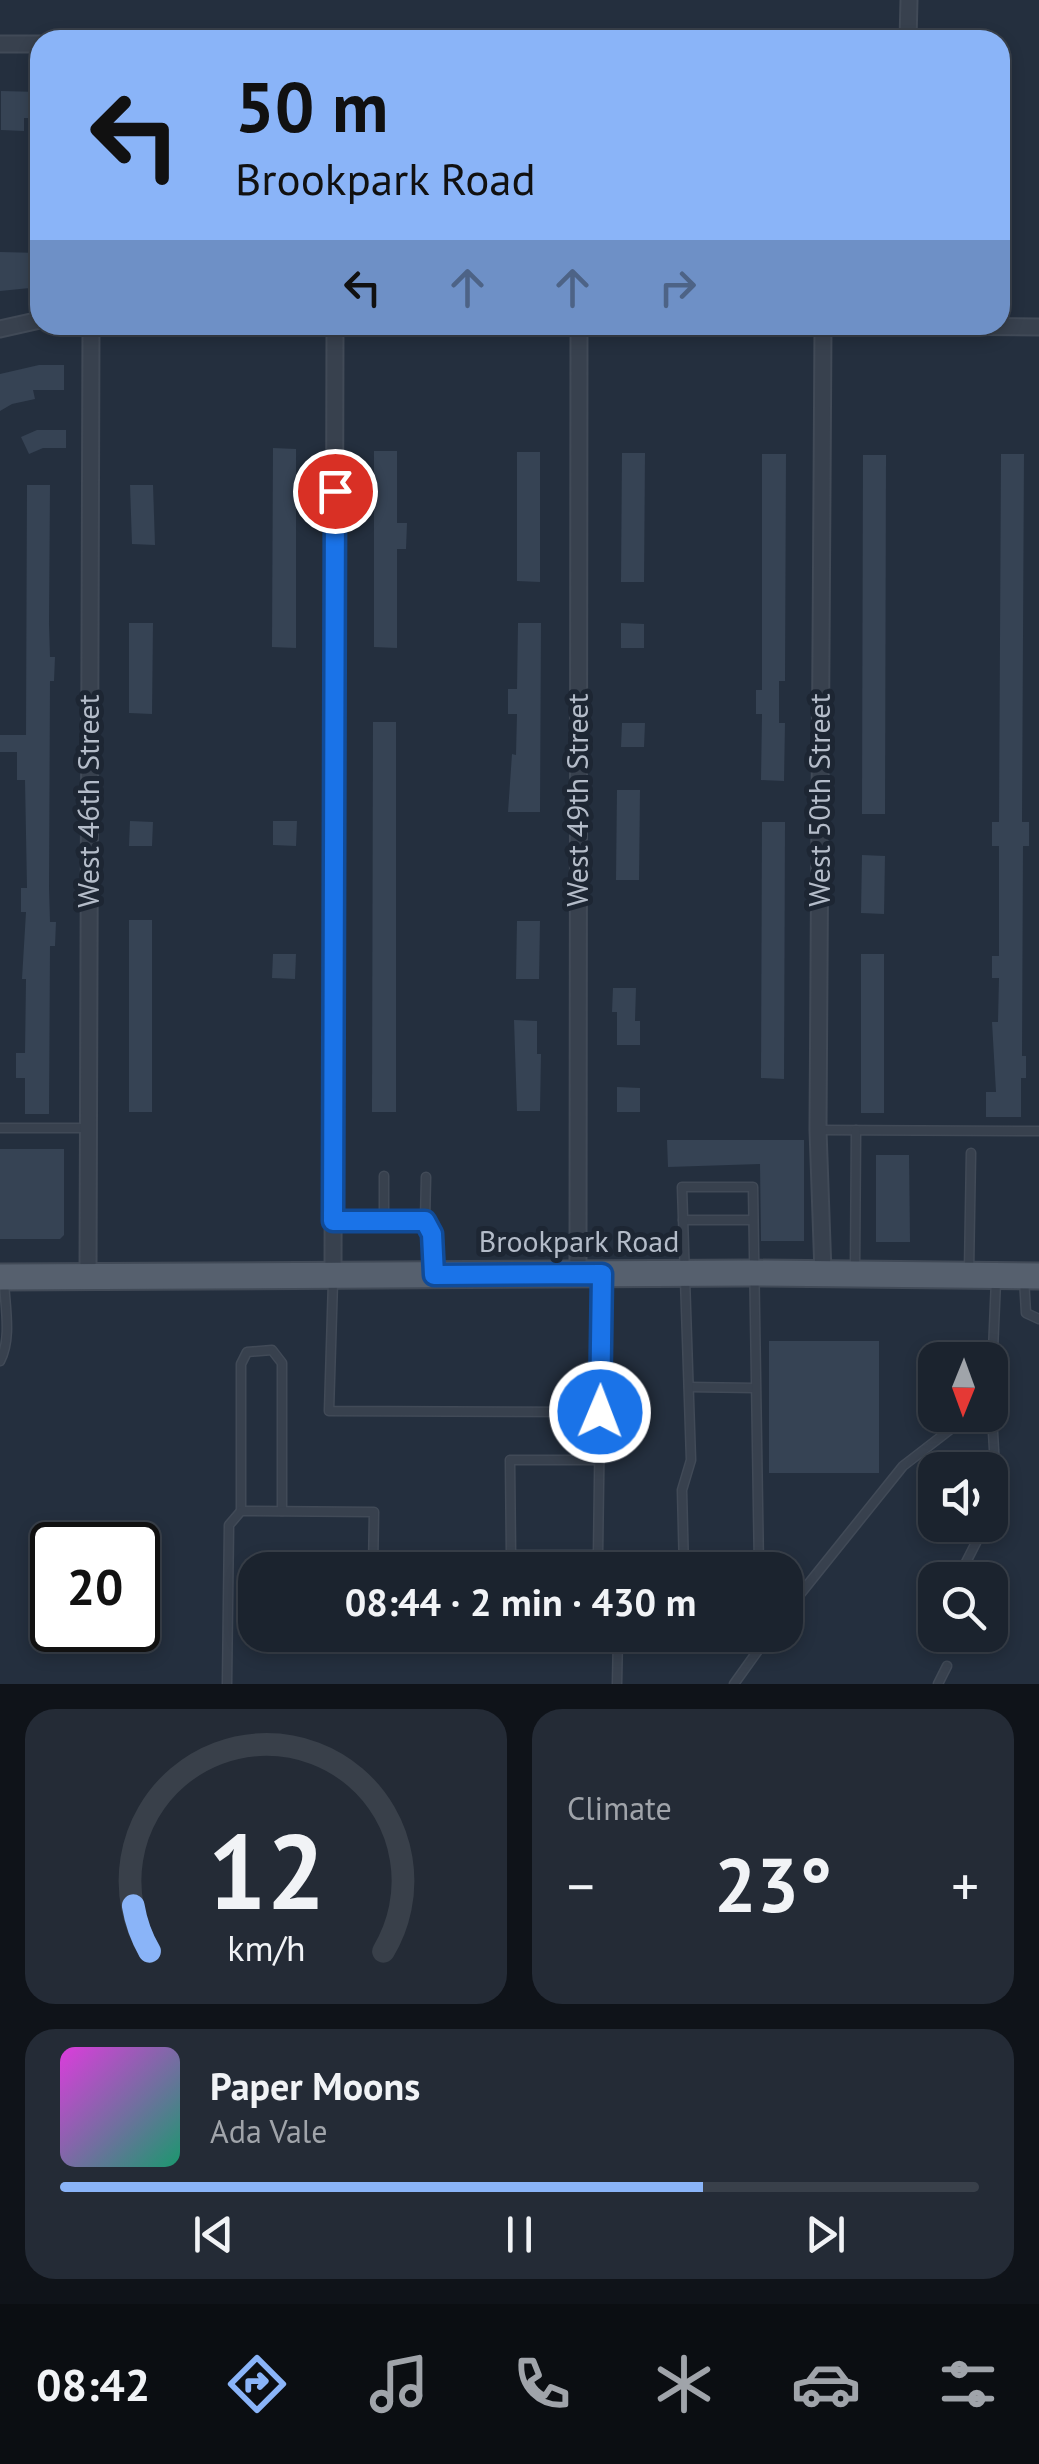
<!DOCTYPE html>
<meta charset="utf-8">
<style>
:root{--surface:#1b232e;--page:#242b36;--text:#f1f3f6;--muted:#a0a4aa;--line:#39404a;--accent:#8ab4f8}
body{margin:0;font-family:"PT Sans",sans-serif;background:var(--page);color:var(--text);height:100vh;display:flex;flex-direction:column;font-size:38px;white-space:nowrap}
*{box-sizing:border-box;margin:0}
p{font-size:32px;color:var(--muted)}
.icon{flex:none;width:55px;height:55px;fill:none;stroke:currentColor;stroke-width:2;stroke-linecap:round;stroke-linejoin:round}
.map{position:relative;height:1684px;overflow:hidden}
.panel{display:flex;flex-direction:column;gap:25px;padding:25px;background:#0f1319;flex:1}
.panel>*{flex:none}
.banner{position:absolute;left:30px;top:30px;width:980px;height:305px;border-radius:30px;box-shadow:0 5px 15px #0003,0 0 0 2px var(--line);background:#8ab4f8;color:#111;overflow:hidden}
.needle{width:65px;rotate:181deg}
.tools{position:absolute;left:918px;top:1342px;display:grid;gap:20px}
.tools a{display:grid;place-items:center;width:90px;height:90px;border-radius:20px;background:var(--surface);box-shadow:0 5px 15px #0003,0 0 0 2px var(--line);font-size:50px}
.speed{position:absolute;left:30px;top:1522px;display:flex;gap:20px;font-size:50px;font-weight:700;text-align:center}
.speed>*{display:grid;place-content:center;width:130px;height:130px;border-radius:50%;background:var(--surface);box-shadow:0 5px 15px #0003,0 0 0 2px var(--line);line-height:1}
.speed .limit{border:5px solid #111;border-radius:15px;background:#fff;color:#111}
.pin{position:absolute;display:grid;place-items:center;width:85px;height:85px;color:#fff;margin:-42px;border:5px solid #fff;border-radius:50%;box-shadow:0 2px 10px #0007}
.me{position:absolute;width:110px;margin:-55px;rotate:1deg;stroke-linejoin:round;filter:drop-shadow(0 0 8px #0008)}
.turn{display:flex;align-items:center;gap:35px;height:210px;padding:0 40px;font-size:45px}
.turn .icon{width:130px;height:130px;stroke-width:2.5}
.turn b{display:block;font-size:70px;line-height:85px}
.lanes{display:flex;align-items:center;height:95px;padding:0 40px;background:#0003;justify-content:center;gap:50px;direction:ltr}
.lanes .off{opacity:.35}
.big{font-size:75px;font-weight:700;line-height:1.1}
.panel .card{flex:1;display:flex;flex-direction:column;justify-content:center;gap:15px;min-width:0;padding:0 35px;border-radius:30px;background:var(--page)}
.panel .dial{align-items:center;gap:0}
.dial svg{height:260px;overflow:visible;fill:none;stroke:var(--line);stroke-width:7;stroke-linecap:round;text-anchor:middle}
.dial text{fill:var(--text);stroke:none}
.song{display:flex;align-items:center;gap:30px}
.cover{width:120px;height:120px;border-radius:15px;background:linear-gradient(135deg,hsl(300 70% 55%),hsl(160 70% 35%))}
.played{height:10px;border-radius:5px;background:linear-gradient(90deg,var(--accent) 70%,var(--line) 70%)}
.keys{display:flex;justify-content:space-around;direction:ltr}
.heat{display:flex;justify-content:space-between;align-items:center;font-size:55px;direction:ltr}
.panel .tiles{flex:1;display:grid;gap:25px;grid-template-columns:1fr 1fr}
.card:last-child{grid-column:span 2}
.trip{position:absolute;left:238px;top:1552px;width:565px;height:100px;border-radius:30px;background:var(--surface);box-shadow:0 5px 15px #0003,0 0 0 2px var(--line);font-weight:700;line-height:100px;text-align:center}
.tabs{display:flex;height:160px;justify-content:space-around;align-items:center;background:#0b0e12;color:var(--muted)}
.tabs .icon{width:70px;height:70px}
.tabs .active{color:var(--accent)}
.tabs b{font-size:45px;color:var(--text)}
.map>svg:first-child{display:block}
.building{fill:#364354}
.lines{fill:none;stroke-linecap:round;stroke-linejoin:round}
.lane-casing{stroke:#414a57;stroke-width:11}
.street-casing{stroke:#414a57;stroke-width:19}
.primary-casing{stroke:#414a57;stroke-width:29}
.lane{stroke:#38414e;stroke-width:8}
.street{stroke:#38414e;stroke-width:15}
.primary{stroke:#56606e;stroke-width:25}
.route-casing{stroke:#114b97;stroke-width:25}
.route{stroke:#1a73e8;stroke-width:18}
.labels{text-anchor:middle;stroke-width:10;stroke-linejoin:round;paint-order:stroke}
.street-label{font-size:30px;fill:#b4bcc9;stroke:#1d2633}
</style>
<div class="map">
<svg width="1039" height="1684" viewBox="0 0 1039 1684">
<rect width="100%" height="100%" fill="#242f3e"/>
<g class="building">
<path d="M 1,91 L 40,92 L 40,118 L 24,118 L 24,131 L 1,130 Z"/>
<path d="M 0,252 L 40,253 L 40,287 L 0,291 Z"/>
<path d="M 39,365 L 64,365 L 64,390 L 33,390 L 35,399 L 12,404 L 0,411 L 0,374 Z"/>
<path d="M 37,430 L 66,430 L 66,448 L 43,448 L 29,454 L 21,437 Z"/>
<path d="M 273,448 L 296,449 L 296,648 L 272,647 Z"/>
<path d="M 374,451 L 397,451 L 397,523 L 407,523 L 406,549 L 397,549 L 397,648 L 374,647 Z"/>
<path d="M 517,452 L 540,452 L 540,582 L 517,581 Z"/>
<path d="M 622,453 L 645,453 L 644,582 L 621,582 Z"/>
<path d="M 762,454 L 786,454 L 785,681 L 779,681 L 779,723 L 785,723 L 784,781 L 761,780 L 762,714 L 756,714 L 756,690 L 762,690 Z"/>
<path d="M 1001,454 L 1024,454 L 1022,822 L 1029,822 L 1029,846 L 1023,846 L 1022,1056 L 1026,1056 L 1026,1078 L 1021,1078 L 1021,1117 L 986,1117 L 986,1092 L 996,1092 L 992,1022 L 998,1022 L 999,978 L 992,978 L 992,956 L 999,956 L 999,846 L 992,846 L 992,822 L 999,822 Z"/>
<path d="M 863,455 L 886,455 L 885,814 L 862,814 Z"/>
<path d="M 27,485 L 50,485 L 49,624 L 50,657 L 55,657 L 54,681 L 50,681 L 49,888 L 50,922 L 56,922 L 55,946 L 50,946 L 49,1114 L 25,1114 L 25,1078 L 16,1078 L 16,1053 L 25,1053 L 26,979 L 22,979 L 26,912 L 21,912 L 21,888 L 27,888 L 25,780 L 17,780 L 17,752 L 0,752 L 0,735 L 26,735 Z"/>
<path d="M 130,485 L 153,485 L 155,545 L 132,544 Z"/>
<path d="M 129,623 L 153,623 L 152,714 L 129,713 Z"/>
<path d="M 518,623 L 541,623 L 540,812 L 508,812 L 512,754 L 516,755 L 517,714 L 508,714 L 508,689 L 517,689 Z"/>
<path d="M 621,623 L 644,624 L 644,648 L 621,648 Z"/>
<path d="M 373,722 L 396,722 L 396,1112 L 372,1112 Z"/>
<path d="M 622,723 L 645,723 L 644,747 L 621,747 Z"/>
<path d="M 617,790 L 640,790 L 639,880 L 616,880 Z"/>
<path d="M 130,821 L 153,822 L 152,846 L 129,846 Z"/>
<path d="M 273,821 L 297,821 L 296,846 L 273,845 Z"/>
<path d="M 762,822 L 785,822 L 784,1079 L 761,1078 Z"/>
<path d="M 862,855 L 885,856 L 884,914 L 861,913 Z"/>
<rect x="129" y="920" width="23" height="192"/>
<path d="M 517,921 L 540,921 L 539,979 L 516,979 Z"/>
<path d="M 273,954 L 296,954 L 295,979 L 272,978 Z"/>
<rect x="861" y="954" width="23" height="159"/>
<path d="M 613,988 L 636,988 L 635,1021 L 640,1021 L 640,1045 L 617,1045 L 617,1012 L 612,1012 Z"/>
<path d="M 514,1020 L 537,1021 L 537,1054 L 541,1054 L 540,1111 L 517,1111 Z"/>
<path d="M 617,1087 L 640,1088 L 640,1112 L 617,1112 Z"/>
<path d="M 667,1140 L 804,1140 L 804,1241 L 761,1241 L 760,1164 L 668,1167 Z"/>
<path d="M 0,1149 L 64,1149 L 64,1235 L 60,1239 L 0,1239 Z"/>
<path d="M 876,1155 L 909,1155 L 910,1242 L 876,1242 Z"/>
<rect x="769" y="1341" width="110" height="132"/>
</g>
<g class="lines">
<defs>
<g id="lane">
<path d="M 0,1128 L 87,1128"/>
<path d="M 819,1130 L 1039,1131"/>
<path d="M 426,1177 L 425,1221 L 432,1234 L 433,1270"/>
<path d="M 683,1220 L 753,1220"/>
<path d="M 333,1221 L 425,1221"/>
<path d="M 384,1221 L 384,1176"/>
<path d="M 855,1271 L 856,1130"/>
<path d="M 969,1271 L 971,1153"/>
<path d="M 1024,1278 L 1026,1313 L 1039,1319"/>
<path d="M 333,1281 L 329,1411 L 600,1412 L 602,1279"/>
<path d="M 0,1361 C 12,1339 5,1306 4,1281"/>
<path d="M 689,1387 L 755,1388"/>
<path d="M 600,1412 L 598,1555 L 618,1570"/>
<path d="M 241,1511 L 241,1364 L 247,1352 L 272,1350 L 282,1363 L 282,1511"/>
<path d="M 990,1515 L 997,1501 L 991,1398 L 996,1280"/>
<path d="M 511,1555 L 510,1460 L 600,1460"/>
<path d="M 511,1570 L 511,1555 L 598,1555"/>
<path d="M 684,1570 L 682,1490 L 691,1460 L 682,1187 L 753,1187 L 759,1570"/>
<path d="M 957,1580 L 985,1525"/>
<path d="M 785,1613 L 903,1466 L 969,1415"/>
<path d="M 370,1635 L 511,1635"/>
<path d="M 227,1684 L 229,1525 L 241,1511 L 374,1512 L 373,1570"/>
<path d="M 617,1684 L 618,1635"/>
<path d="M 734,1684 L 769,1635"/>
<path d="M 938,1684 L 947,1666"/>
</g>
<g id="street">
<path d="M 908,40 L 909,0"/>
<path d="M 0,44 L 40,44"/>
<path d="M 707,325 L 1039,327"/>
<path d="M 0,329 L 40,320"/>
<path d="M 823,1273 L 818,1130 L 823,327"/>
<path d="M 578,1274 L 579,325"/>
<path d="M 88,1276 L 91,325"/>
<path d="M 333,1276 L 335,325"/>
</g>
<path id="primary" d="M 0,1277 L 752,1273 L 1039,1276"/>
</defs>
<use href="#lane" class="lane-casing"/>
<use href="#street" class="street-casing"/>
<use href="#primary" class="primary-casing"/>
<use href="#lane" class="lane"/>
<use href="#street" class="street"/>
<use href="#primary" class="primary"/>
</g>
<g class="lines">
<defs>
<path id="route" d="M 335,491 L 333,1221 L 425,1221 L 432,1234 L 434,1275 L 602,1274 L 600,1412"/>
</defs>
<use href="#route" class="route-casing"/>
<use href="#route" class="route"/>
</g>
<g class="labels">
<g class="street-label">
<text transform="translate(578 800) rotate(-90)" y="10">West 49th Street</text>
<text transform="translate(820 800) rotate(-90)" y="10">West 50th Street</text>
<text transform="translate(89 801) rotate(-90)" y="10">West 46th Street</text>
<text x="579" y="1252">Brookpark Road</text>
</g>
</g>
</svg>
<div class="tools">
<a><svg class="needle" viewBox="-14 -14 28 28"><path d="M0-13l5 13h-10z" fill="#e53935"/><path d="M0 13l5-13h-10z" fill="#a0a4aa"/></svg></a>
<a><svg class="icon" aria-label="sound" viewBox="0 0 24 24"><path d="M4 9h4l5-4v14l-5-4H4zM17 9q2 3 0 6"/></svg></a>
<a><svg class="icon" aria-label="search" viewBox="0 0 24 24"><circle cx="10" cy="10" r="6"/><path d="M15 15l6 6"/></svg></a>
</div>
<div class="speed"><div class="limit">20</div></div>
<div class="pin" style="left:335px;top:491px;background:#d93025"><svg class="icon" aria-label="arrive" viewBox="0 0 24 24"><path d="M6 21V4h12l-3 4 3 4H6"/></svg></div>
<svg class="me" style="left:600px;top:1412px" viewBox="-20 -20 40 40"><circle r="17" fill="#1a73e8" stroke="#fff" stroke-width="3"/><path d="M0-11L8 9 0 5-8 9z" fill="#fff"/></svg>
<div class="trip">08:44 · 2 min · 430 m</div>
<div class="banner">
<div class="turn"><svg class="icon" aria-label="left" viewBox="0 0 24 24"><path d="M17 20v-9H6M10 6l-5 5 5 5"/></svg><div><b>50 m</b>Brookpark Road</div></div>
<div class="lanes"><svg class="icon" aria-label="left" viewBox="0 0 24 24"><path d="M17 20v-9H6M10 6l-5 5 5 5"/></svg><svg class="icon off" aria-label="ahead" viewBox="0 0 24 24"><path d="M12 20V5M6 11l6-6 6 6"/></svg><svg class="icon off" aria-label="ahead" viewBox="0 0 24 24"><path d="M12 20V5M6 11l6-6 6 6"/></svg><svg class="icon off" aria-label="right" viewBox="0 0 24 24"><path d="M7 20v-9h11M14 6l5 5-5 5"/></svg></div>
</div>
</div>
<section class="panel">
<div class="tiles">
<div class="card dial"><svg viewBox="0 0 100 80">
<path d="M14 69A42 42 0 1 1 86 69"/>
<path d="M14 69A42 42 0 0 1 9 55" stroke="#8ab4f8"/>
<text x="50" y="56" font-size="32" font-weight="700">12</text>
<text x="50" y="72" font-size="11">km/h</text>
</svg></div>
<div class="card"><p>Climate</p>
<div class="heat"><a>−</a><b class="big">23°</b><a>+</a></div>
</div>
<div class="card">
<div class="song"><i class="cover"></i><div><b>Paper Moons</b><p>Ada Vale</p></div></div>
<div class="played"></div>
<div class="keys"><svg class="icon" aria-label="previous" viewBox="0 0 24 24"><path d="M18 5L8 12l10 7zM5 5v14"/></svg><svg class="icon" aria-label="pause" viewBox="0 0 24 24"><path d="M8 5v14M16 5v14"/></svg><svg class="icon" aria-label="next" viewBox="0 0 24 24"><path d="M6 5l10 7-10 7zM19 5v14"/></svg></div>
</div>
</div>
</section>
<nav class="tabs">
<b>08:42</b>
<svg class="icon active" aria-label="directions" viewBox="0 0 24 24"><path d="M12 3l9 9-9 9-9-9zM9 14v-3h6M13 9l2 2-2 2"/></svg>
<svg class="icon" aria-label="music" viewBox="0 0 24 24"><path d="M9 18V5l10-2v13"/><circle cx="6" cy="18" r="3"/><circle cx="16" cy="16" r="3"/></svg>
<svg class="icon" aria-label="phone" viewBox="0 0 24 24"><path d="M5 4h4l2 5-3 2q2 4 5 5l2-3 5 2v4C11 20 4 13 5 4z"/></svg>
<svg class="icon" aria-label="climate" viewBox="0 0 24 24"><path d="M12 3v18M4 7l16 10M4 17L20 7"/></svg>
<svg class="icon" aria-label="car" viewBox="0 0 24 24"><path d="M5 17H2v-5l4-1 3-4h7l3 4 3 1v5h-3M9 17h6M6 11h13"/><circle cx="7" cy="17" r="2"/><circle cx="17" cy="17" r="2"/></svg>
<svg class="icon" aria-label="filters" viewBox="0 0 24 24"><path d="M4 7h16M4 17h16"/><circle cx="9" cy="7" r="2"/><circle cx="15" cy="17" r="2"/></svg>
</nav>
